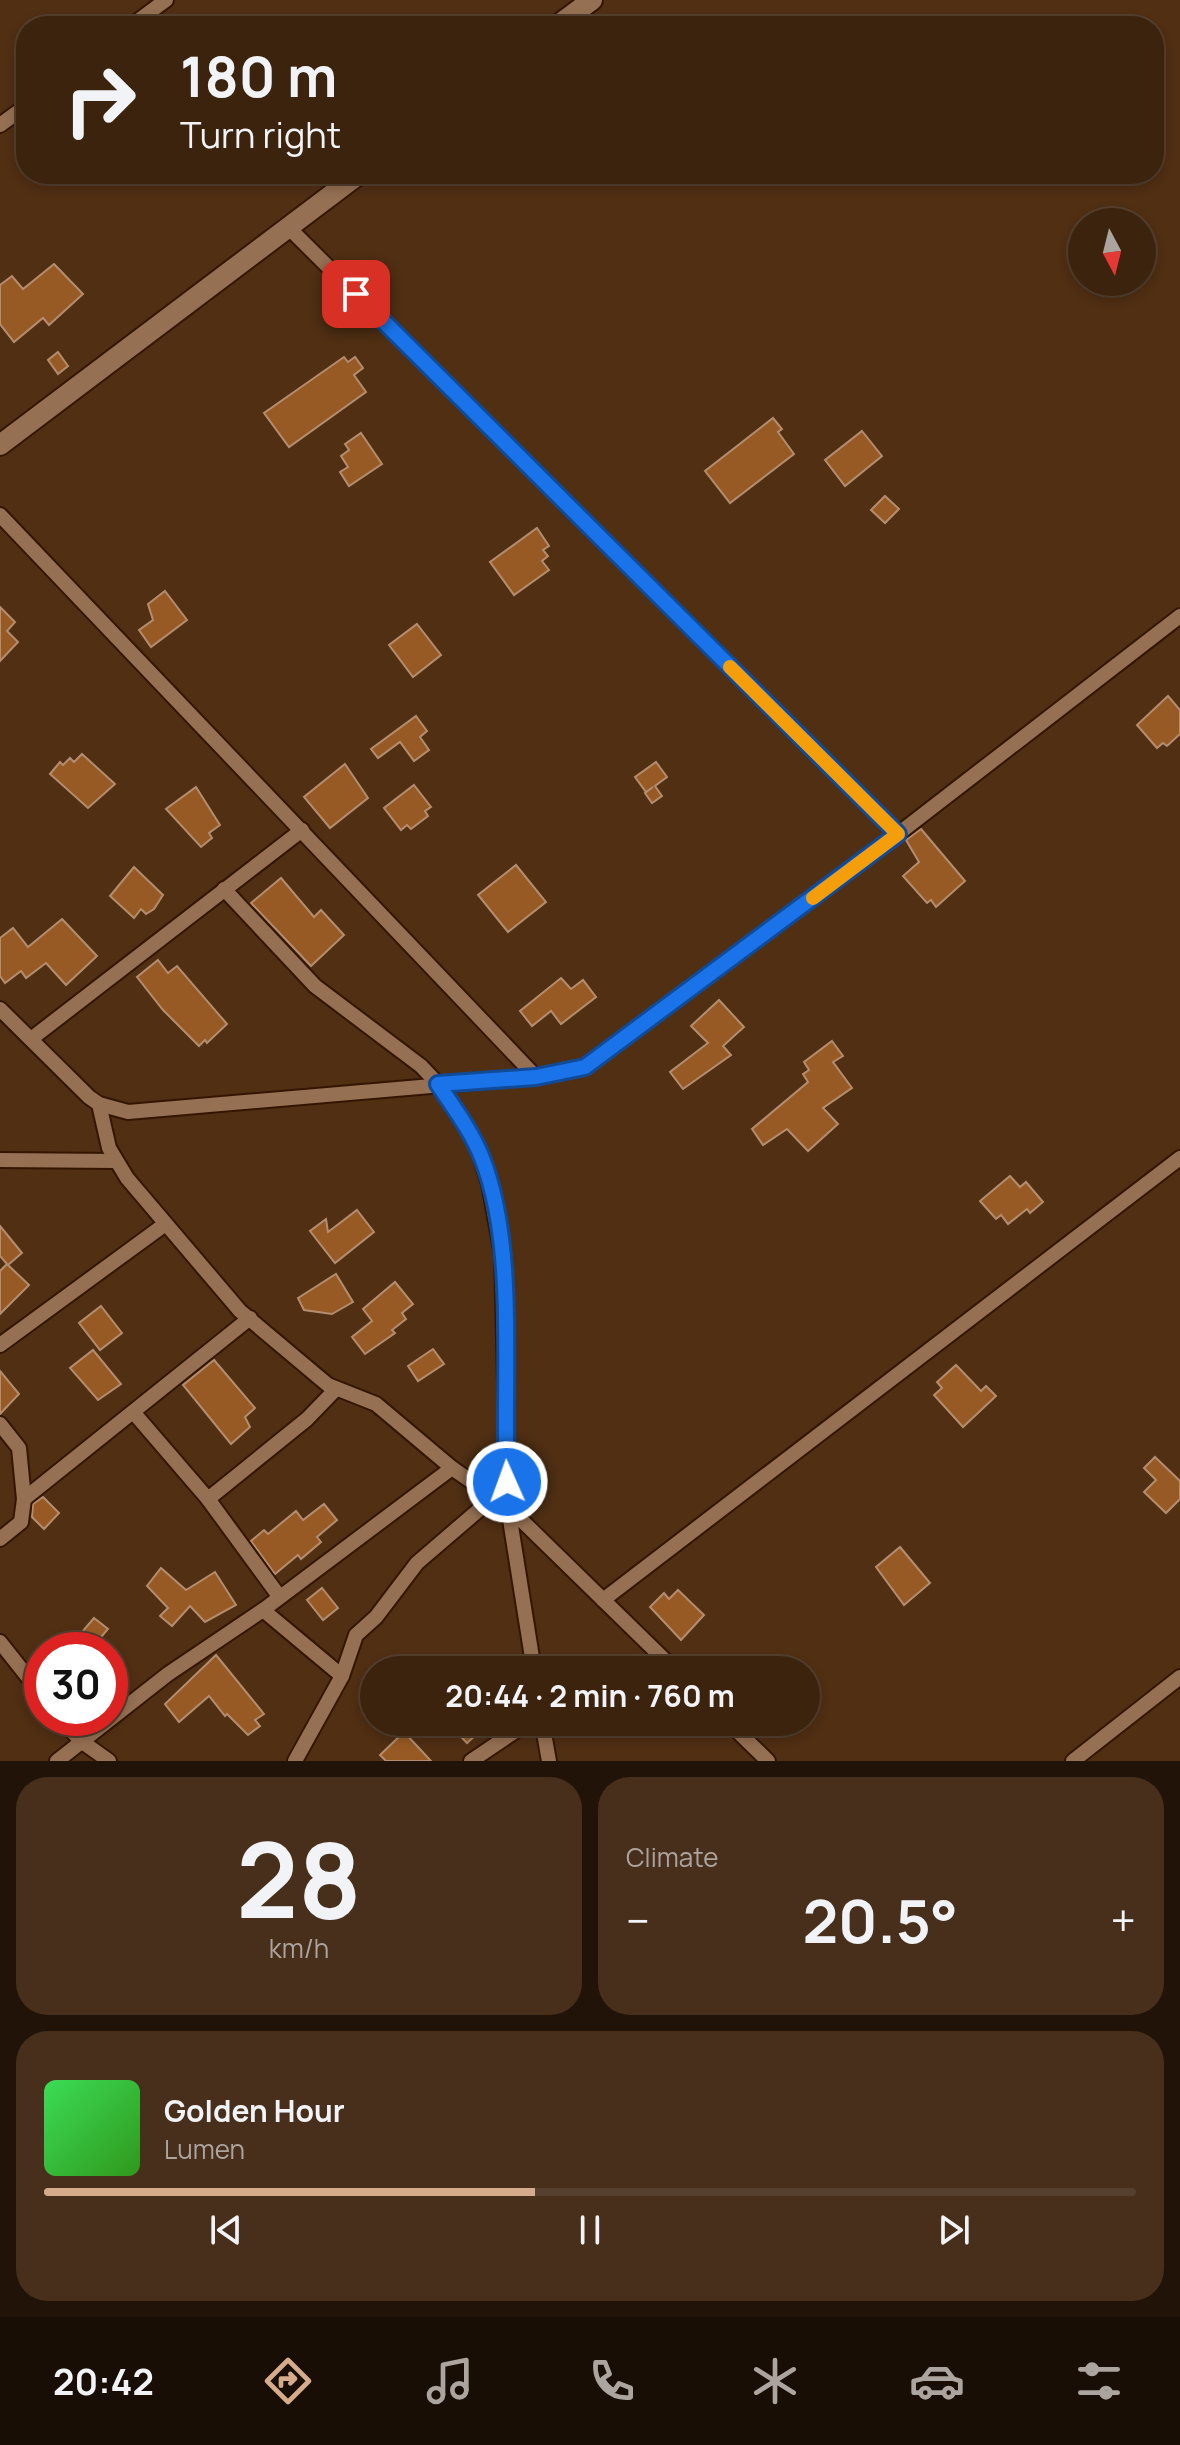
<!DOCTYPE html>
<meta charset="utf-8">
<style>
:root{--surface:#3c230e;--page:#472f1c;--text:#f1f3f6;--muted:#aca49e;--line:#55402e;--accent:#d6ab8b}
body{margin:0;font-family:Manrope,sans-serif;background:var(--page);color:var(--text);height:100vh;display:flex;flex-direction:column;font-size:30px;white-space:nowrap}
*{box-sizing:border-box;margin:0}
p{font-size:26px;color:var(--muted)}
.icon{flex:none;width:44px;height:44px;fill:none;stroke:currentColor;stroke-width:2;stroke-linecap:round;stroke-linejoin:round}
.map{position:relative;height:1761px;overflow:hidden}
.drawer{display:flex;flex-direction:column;gap:16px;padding:16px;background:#211308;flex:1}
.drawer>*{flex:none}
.guide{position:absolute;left:16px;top:16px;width:1148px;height:168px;border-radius:32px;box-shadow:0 4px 12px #0003,0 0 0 2px var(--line);background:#3c230e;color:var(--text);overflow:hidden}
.needle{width:52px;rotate:173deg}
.buttons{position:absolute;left:1068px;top:208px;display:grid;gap:16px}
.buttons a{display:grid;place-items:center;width:88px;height:88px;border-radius:50%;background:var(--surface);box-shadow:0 4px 12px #0003,0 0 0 2px var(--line);font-size:40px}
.speed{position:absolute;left:24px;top:1632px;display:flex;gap:16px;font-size:40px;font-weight:700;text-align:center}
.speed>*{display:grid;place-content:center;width:104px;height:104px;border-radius:50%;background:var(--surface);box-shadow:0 4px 12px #0003,0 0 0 2px var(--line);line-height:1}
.speed .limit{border:12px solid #d22;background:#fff;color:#111}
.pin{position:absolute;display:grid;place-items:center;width:68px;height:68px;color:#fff;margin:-34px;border-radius:16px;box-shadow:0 4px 12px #0006}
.me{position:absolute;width:88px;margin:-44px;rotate:358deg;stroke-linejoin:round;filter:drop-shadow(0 0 6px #0008)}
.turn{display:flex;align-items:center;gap:28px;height:168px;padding:0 32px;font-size:36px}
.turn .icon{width:104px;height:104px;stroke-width:2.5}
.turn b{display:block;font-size:56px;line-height:68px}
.big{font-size:60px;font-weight:700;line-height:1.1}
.drawer .tile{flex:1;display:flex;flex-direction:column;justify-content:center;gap:12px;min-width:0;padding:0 28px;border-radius:32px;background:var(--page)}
.drawer .dial{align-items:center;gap:0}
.dial b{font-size:104px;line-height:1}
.song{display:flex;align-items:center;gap:24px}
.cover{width:96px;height:96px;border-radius:12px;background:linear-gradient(135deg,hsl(130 70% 55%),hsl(110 70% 35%))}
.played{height:8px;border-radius:4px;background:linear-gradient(90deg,var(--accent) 45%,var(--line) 45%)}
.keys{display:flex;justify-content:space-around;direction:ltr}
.heat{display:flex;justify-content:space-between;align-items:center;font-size:44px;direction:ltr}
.drawer .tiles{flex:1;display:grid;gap:16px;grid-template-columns:1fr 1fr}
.tile:last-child{grid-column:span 2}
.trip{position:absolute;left:360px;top:1656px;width:460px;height:80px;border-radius:40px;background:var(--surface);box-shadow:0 4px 12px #0003,0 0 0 2px var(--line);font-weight:700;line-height:80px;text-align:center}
.menu{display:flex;height:128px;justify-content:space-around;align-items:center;background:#180e06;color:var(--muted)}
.menu .icon{width:56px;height:56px}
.menu .on{color:var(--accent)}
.menu b{font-size:36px;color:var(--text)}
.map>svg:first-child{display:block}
.building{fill:#985a24;stroke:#b48d70;stroke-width:2}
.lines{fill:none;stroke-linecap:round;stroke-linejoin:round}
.street-casing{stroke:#341600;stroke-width:18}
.secondary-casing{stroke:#341600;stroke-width:24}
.street{stroke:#957053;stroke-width:14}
.secondary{stroke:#957053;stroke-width:20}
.route-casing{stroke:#114b97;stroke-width:20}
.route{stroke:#1a73e8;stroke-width:14}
.slow{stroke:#f59e0b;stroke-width:14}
</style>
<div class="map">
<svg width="1180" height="1761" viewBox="0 0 1180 1761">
<rect width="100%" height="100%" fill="#502f13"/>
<g class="building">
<path d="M 54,264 L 83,294 L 49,325 L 43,318 L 14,342 L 0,324 L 0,285 L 12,276 L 23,289 Z"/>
<path d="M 58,352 L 68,366 L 58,374 L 48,360 Z"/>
<path d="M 344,357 L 348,362 L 355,357 L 363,368 L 354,375 L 366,392 L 289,447 L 264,413 Z"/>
<path d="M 773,418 L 782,429 L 778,432 L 794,454 L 730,503 L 705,471 Z"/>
<path d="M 862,431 L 882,456 L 845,486 L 825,460 Z"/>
<path d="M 361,433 L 382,464 L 349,486 L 340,472 L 348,467 L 341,456 L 349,450 L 345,444 Z"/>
<path d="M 885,496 L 899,509 L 885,523 L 871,510 Z"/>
<path d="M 537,528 L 549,546 L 543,550 L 548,556 L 542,561 L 549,570 L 514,595 L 490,562 Z"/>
<path d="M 165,591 L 187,620 L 151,647 L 139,630 L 153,620 L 148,604 Z"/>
<path d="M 0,607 L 15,622 L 7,631 L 18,642 L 0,661 Z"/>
<path d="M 417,624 L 441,655 L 413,677 L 389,645 Z"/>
<path d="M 1168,696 L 1180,710 L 1180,734 L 1167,746 L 1163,743 L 1157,748 L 1137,725 Z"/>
<path d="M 416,716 L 427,731 L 420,737 L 429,750 L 414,761 L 400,742 L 378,758 L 371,749 Z"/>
<path d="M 82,754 L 115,784 L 88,808 L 50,774 L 60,762 L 63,765 L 70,758 L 74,762 Z"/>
<path d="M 656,762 L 667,777 L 655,786 L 662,796 L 652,803 L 645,793 L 653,787 L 646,792 L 635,777 Z"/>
<path d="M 345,764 L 368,798 L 330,828 L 304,797 Z"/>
<path d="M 414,785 L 431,807 L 425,811 L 428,816 L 411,829 L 407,825 L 401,830 L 384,808 Z"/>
<path d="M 196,787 L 220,825 L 209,833 L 212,838 L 201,847 L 166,809 Z"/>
<path d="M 921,829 L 965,881 L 936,907 L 931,900 L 927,903 L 903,876 L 919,862 L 906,840 Z"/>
<path d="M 516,865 L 546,902 L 508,932 L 478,895 Z"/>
<path d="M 134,867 L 163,895 L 154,909 L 146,914 L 141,909 L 134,918 L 110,896 Z"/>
<path d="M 281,878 L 314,917 L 321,910 L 344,935 L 311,966 L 251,903 Z"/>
<path d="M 62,919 L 97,956 L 66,985 L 46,963 L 26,978 L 21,971 L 5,983 L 0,976 L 0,938 L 13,928 L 28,947 Z"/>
<path d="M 158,960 L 168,973 L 177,966 L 227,1024 L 207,1043 L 205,1040 L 199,1046 L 163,1010 L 137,977 Z"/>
<path d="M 561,978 L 571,989 L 583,980 L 596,997 L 561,1024 L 551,1011 L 532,1026 L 520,1011 Z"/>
<path d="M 719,1000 L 744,1027 L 723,1046 L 731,1055 L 683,1089 L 670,1072 L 708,1043 L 691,1026 Z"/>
<path d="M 832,1041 L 843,1056 L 833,1062 L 852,1088 L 823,1108 L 838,1124 L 808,1151 L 787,1129 L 763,1145 L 752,1129 L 808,1082 L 803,1074 L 809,1070 L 804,1062 Z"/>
<path d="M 1010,1176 L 1020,1187 L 1026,1182 L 1043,1202 L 1030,1213 L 1027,1209 L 1008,1224 L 1001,1215 L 996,1219 L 980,1201 Z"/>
<path d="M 357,1210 L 374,1232 L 335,1263 L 310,1231 L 326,1219 L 328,1232 Z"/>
<path d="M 0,1226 L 22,1253 L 8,1265 L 29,1285 L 0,1314 L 0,1271 L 7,1264 L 0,1256 Z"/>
<path d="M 336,1274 L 353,1302 L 332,1314 L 304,1310 L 298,1298 Z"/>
<path d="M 395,1282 L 413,1304 L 402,1313 L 406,1319 L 392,1330 L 395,1333 L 365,1354 L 352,1337 L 372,1321 L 363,1309 Z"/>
<path d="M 101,1306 L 122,1333 L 100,1350 L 79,1323 Z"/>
<path d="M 433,1349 L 444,1364 L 418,1381 L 408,1366 Z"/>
<path d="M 93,1350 L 121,1384 L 98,1400 L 70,1368 Z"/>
<path d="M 214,1360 L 255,1408 L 245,1417 L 250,1427 L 231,1444 L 183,1385 Z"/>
<path d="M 956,1365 L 981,1391 L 986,1386 L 996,1396 L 963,1427 L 934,1395 L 942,1388 L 937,1382 Z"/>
<path d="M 0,1371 L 19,1394 L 0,1414 Z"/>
<path d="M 1155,1457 L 1180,1481 L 1180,1499 L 1166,1513 L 1144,1492 L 1156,1480 L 1144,1468 Z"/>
<path d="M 43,1497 L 59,1513 L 44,1529 L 32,1517 L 33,1504 Z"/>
<path d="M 324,1504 L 337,1520 L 317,1537 L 321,1542 L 301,1559 L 298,1555 L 275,1574 L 251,1541 L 264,1530 L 268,1534 L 296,1511 L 303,1520 Z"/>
<path d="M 900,1547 L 930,1583 L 904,1605 L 876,1567 Z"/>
<path d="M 161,1568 L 186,1590 L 215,1572 L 236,1605 L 205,1622 L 190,1606 L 172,1626 L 160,1616 L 168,1608 L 147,1586 Z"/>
<path d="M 322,1588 L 338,1608 L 323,1620 L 307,1600 Z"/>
<path d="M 678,1590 L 704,1615 L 681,1640 L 650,1607 L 664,1593 L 669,1599 Z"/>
<path d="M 94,1618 L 108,1629 L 90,1650 L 76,1639 Z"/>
<path d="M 216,1655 L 264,1714 L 255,1720 L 260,1726 L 248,1735 L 227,1714 L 225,1716 L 209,1696 L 179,1722 L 165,1704 Z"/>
<path d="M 447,1722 L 490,1722 L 467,1743 Z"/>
<path d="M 404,1732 L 431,1761 L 386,1761 L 380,1755 Z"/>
</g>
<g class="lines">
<defs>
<g id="street">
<path d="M 131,26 L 166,0"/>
<path d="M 0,125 L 26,106"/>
<path d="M 288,227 L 898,834"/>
<path d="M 0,515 L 536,1077"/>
<path d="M 224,889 L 315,986 L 421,1066 L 438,1084 L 477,1145 L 489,1184 L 502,1255 L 508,1507"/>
<path d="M 0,1009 L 89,1097 L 99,1104 L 128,1112 L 536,1077 L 585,1067 L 898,834 L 1180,616"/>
<path d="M 31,1039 L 302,830"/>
<path d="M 99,1104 L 109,1148 L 127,1178 L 240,1311 L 328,1385 L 376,1404 L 452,1468 L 508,1507"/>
<path d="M 0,1160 L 116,1161"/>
<path d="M 0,1345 L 164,1225"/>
<path d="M 134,1413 L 208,1499 L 279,1596"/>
<path d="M 0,1424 L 19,1448 L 24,1499"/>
<path d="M 208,1499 L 307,1419 L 336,1389"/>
<path d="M 0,1539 L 21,1522 L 24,1499 L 250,1318"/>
<path d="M 603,1600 L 1180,1158"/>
<path d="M 263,1610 L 342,1676"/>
<path d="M 0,1642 L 42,1695"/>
<path d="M 534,1670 L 508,1507 L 675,1670"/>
<path d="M 60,1718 L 81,1741 L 109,1761"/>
<path d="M 542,1722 L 549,1761"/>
<path d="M 728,1722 L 768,1761"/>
<path d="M 57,1761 L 168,1674 L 263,1610 L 452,1468"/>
<path d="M 295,1761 L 342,1676 L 356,1635 L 376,1617 L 417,1563 L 495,1496"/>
<path d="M 471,1761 L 529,1722"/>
<path d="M 1073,1761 L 1180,1677"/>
</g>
<g id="secondary">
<path d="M 557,26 L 592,0"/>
<path d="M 0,445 L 359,174"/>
</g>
</defs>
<use href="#street" class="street-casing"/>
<use href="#secondary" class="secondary-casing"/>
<use href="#street" class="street"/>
<use href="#secondary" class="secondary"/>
</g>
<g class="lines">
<defs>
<path id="route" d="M 356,294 L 898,834 L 585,1067 L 536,1077 L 438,1084 C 454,1108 472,1132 482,1158 C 518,1249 502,1384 507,1482"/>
</defs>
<use href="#route" class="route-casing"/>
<use href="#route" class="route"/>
<path class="slow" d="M 730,667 L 898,834 L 813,898"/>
</g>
</svg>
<div class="buttons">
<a><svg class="needle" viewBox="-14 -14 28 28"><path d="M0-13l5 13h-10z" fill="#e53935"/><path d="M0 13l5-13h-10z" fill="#aca49e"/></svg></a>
</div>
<div class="speed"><div class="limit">30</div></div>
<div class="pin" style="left:356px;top:294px;background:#d93025"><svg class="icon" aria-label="arrive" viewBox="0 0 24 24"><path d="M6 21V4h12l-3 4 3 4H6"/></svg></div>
<svg class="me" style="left:507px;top:1482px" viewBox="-20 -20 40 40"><circle r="17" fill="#1a73e8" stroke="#fff" stroke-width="3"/><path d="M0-11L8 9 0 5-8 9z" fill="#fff"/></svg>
<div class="trip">20:44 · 2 min · 760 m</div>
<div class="guide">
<div class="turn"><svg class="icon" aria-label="right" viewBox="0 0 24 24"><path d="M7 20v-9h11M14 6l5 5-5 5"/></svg><div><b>180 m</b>Turn right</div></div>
</div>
</div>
<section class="drawer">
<div class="tiles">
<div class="tile dial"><b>28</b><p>km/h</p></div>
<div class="tile"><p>Climate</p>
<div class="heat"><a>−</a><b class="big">20.5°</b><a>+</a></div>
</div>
<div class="tile">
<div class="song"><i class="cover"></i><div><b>Golden Hour</b><p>Lumen</p></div></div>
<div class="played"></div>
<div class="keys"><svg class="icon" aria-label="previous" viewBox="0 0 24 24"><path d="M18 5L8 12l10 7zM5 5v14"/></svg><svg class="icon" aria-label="pause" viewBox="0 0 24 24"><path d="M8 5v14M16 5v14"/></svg><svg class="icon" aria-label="next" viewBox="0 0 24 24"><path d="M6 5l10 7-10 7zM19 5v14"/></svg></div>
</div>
</div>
</section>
<nav class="menu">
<b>20:42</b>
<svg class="icon on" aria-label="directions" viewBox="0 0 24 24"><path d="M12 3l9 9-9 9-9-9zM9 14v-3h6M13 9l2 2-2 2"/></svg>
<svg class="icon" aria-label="music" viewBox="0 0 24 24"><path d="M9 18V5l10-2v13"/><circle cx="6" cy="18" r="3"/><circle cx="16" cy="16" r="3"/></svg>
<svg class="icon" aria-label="phone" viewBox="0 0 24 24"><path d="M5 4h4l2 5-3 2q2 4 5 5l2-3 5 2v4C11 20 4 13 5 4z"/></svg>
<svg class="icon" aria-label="climate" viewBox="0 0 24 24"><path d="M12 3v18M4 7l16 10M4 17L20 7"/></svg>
<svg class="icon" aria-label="car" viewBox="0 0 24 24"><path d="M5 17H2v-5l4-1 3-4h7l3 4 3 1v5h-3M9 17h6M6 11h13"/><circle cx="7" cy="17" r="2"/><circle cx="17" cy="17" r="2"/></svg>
<svg class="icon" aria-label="filters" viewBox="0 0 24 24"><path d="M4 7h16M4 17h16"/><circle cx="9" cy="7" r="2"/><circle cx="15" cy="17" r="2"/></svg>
</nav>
